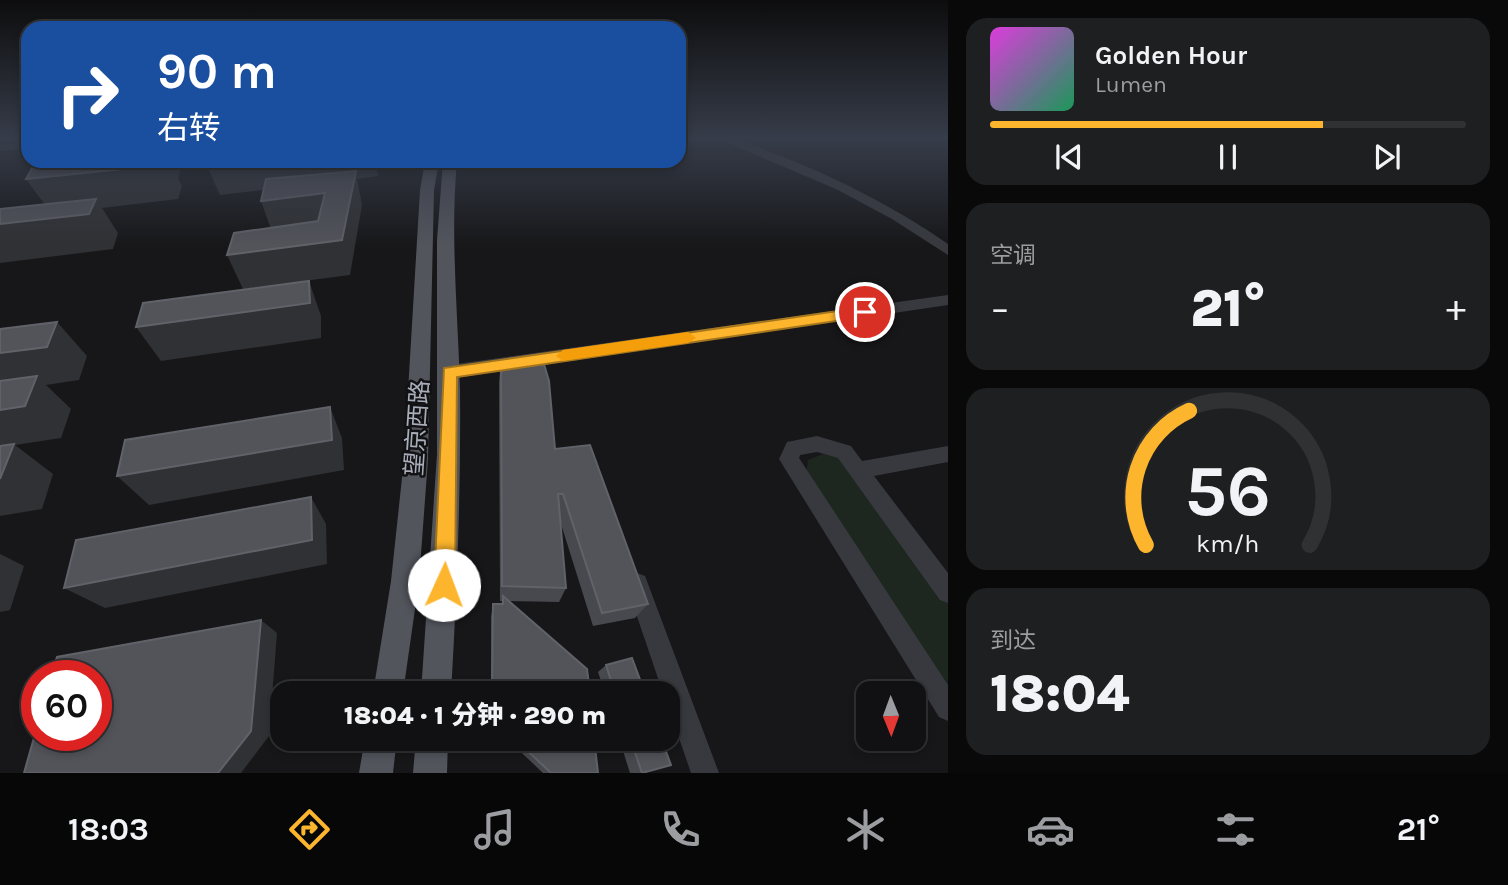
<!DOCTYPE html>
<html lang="zh">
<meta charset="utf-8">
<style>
:root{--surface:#111113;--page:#1e1f21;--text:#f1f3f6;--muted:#9c9da0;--line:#303133;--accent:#fcb52c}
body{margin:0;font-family:Karla,"Noto Sans SC",sans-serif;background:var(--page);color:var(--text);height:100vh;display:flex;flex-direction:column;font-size:26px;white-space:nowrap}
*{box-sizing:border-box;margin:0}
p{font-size:23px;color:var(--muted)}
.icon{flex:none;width:38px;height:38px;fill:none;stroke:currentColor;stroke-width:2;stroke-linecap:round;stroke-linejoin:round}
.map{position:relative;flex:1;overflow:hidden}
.drawer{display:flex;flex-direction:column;gap:18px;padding:18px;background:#09090a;width:560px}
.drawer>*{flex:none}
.banner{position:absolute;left:21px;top:21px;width:665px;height:147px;border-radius:21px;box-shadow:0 4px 10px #0003,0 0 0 2px var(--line);background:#1a4fa0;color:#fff;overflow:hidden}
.needle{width:46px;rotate:179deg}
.buttons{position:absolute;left:856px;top:681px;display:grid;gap:14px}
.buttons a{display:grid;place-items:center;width:70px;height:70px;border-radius:14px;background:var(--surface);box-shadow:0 4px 10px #0003,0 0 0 2px var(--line);font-size:35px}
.speed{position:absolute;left:21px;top:660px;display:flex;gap:14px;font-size:35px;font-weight:700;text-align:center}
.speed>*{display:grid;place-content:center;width:91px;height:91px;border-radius:50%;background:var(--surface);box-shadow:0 4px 10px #0003,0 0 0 2px var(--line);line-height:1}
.speed .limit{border:10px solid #d22;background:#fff;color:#111}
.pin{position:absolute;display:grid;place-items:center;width:60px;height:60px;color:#fff;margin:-30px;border:4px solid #fff;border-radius:50%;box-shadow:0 2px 7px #0007}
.me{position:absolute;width:77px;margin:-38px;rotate:2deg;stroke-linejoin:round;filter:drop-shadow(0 0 5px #0008)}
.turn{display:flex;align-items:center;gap:24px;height:147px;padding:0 21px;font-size:32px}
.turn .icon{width:91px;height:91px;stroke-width:2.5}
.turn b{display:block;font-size:49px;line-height:60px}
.big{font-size:52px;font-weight:800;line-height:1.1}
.drawer .card{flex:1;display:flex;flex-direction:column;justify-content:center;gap:10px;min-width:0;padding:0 24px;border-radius:21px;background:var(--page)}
.drawer .dial{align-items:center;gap:0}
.dial svg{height:182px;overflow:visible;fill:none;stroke:var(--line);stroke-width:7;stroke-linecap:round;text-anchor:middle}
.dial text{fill:var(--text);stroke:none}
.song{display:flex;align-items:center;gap:21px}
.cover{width:84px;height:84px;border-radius:10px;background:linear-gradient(135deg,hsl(300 70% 55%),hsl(150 70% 35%))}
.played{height:7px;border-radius:4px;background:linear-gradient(90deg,var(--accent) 70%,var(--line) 70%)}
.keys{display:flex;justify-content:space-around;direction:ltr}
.heat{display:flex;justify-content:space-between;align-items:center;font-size:38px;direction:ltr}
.trip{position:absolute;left:270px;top:681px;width:410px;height:70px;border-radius:21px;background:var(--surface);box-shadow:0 4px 10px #0003,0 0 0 2px var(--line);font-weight:800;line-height:70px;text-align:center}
.dock{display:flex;height:112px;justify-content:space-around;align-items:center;background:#070708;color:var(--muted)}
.dock .icon{width:49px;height:49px}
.dock .active{color:var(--accent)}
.dock b{font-size:32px;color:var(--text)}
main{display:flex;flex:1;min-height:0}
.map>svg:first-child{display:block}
.green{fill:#1e271f}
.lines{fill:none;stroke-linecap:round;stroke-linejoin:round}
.minor{fill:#37393e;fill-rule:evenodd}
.major{fill:#53555d;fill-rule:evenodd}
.wall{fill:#48494e}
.shaded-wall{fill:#303134}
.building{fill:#53545a;stroke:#606269;stroke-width:2}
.route{fill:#fcb52c;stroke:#a4761d;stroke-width:2}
.slow{fill:#f59e0b}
.labels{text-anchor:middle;stroke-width:5;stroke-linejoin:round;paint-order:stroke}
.street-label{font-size:24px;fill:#a8adba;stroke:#121214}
</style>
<main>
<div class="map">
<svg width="948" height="773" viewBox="0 0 948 773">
<rect width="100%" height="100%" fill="#171719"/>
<path class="green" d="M 823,454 L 840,458 L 948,601 L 948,693 L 806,475 L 808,460 Z"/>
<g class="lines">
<g class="minor">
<path d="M 719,139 C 741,139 760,148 781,156 C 840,179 896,208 948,244 L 948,255 L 892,219 L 836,189 Z"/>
<path d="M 28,143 L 28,149 L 0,151 L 0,145 Z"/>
<path d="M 948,295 L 948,305 L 449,379 L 443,377 L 440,372 L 443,367 L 449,365 Z"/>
<path d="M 817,436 L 851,446 L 862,461 L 948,446 L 948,462 L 874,476 L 948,573 L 948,603 L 940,600 L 838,458 L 817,452 L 800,455 L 799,458 L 948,685 L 948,721 L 939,717 L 779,459 L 787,442 Z"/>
<path d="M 637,573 L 645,576 L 648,584 L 719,773 L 691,773 L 667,703 L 667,693 L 663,693 L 626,584 L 629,576 Z"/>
</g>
<g class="major">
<path d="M 425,161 L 439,161 L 434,190 L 428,459 L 419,581 L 403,693 L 373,693 L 391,581 L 404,459 L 420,190 Z"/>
<path d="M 443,161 L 457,161 C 450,237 458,313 460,390 C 461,491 457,592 451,693 L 421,693 L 437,454 L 437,240 Z"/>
<path d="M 365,738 L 397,738 L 393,773 L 359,773 Z"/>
<path d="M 416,738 L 448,738 L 447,773 L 413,773 Z"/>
</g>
</g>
<g class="wall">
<path d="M 501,360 L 648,604 L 635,618 L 593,626 L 561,524 L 566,588 L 559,602 L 508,601 L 590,693 L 491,693 L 491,617 L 493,604 L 501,604 L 502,601 L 500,601 L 499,383 Z"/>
<path d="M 606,665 L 645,693 L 605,693 L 598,672 Z"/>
<path d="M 506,738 L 594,738 L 598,773 L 543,773 Z"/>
<path d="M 619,738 L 661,738 L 642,773 L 630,773 Z"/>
</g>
<g class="shaded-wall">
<path d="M 162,161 L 183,161 L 178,179 L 182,186 L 178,199 L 102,208 L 118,233 L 113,249 L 0,263 L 0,224 L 51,213 L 26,179 Z"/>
<path d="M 205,161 L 375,161 L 378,176 L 357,179 L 362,205 L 350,275 L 243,289 L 227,255 L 342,240 L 354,179 L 220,195 Z"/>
<path d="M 325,193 L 334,228 L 273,235 L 261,201 Z"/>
<path d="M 309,281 L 321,316 L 321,338 L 161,361 L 136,327 Z"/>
<path d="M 57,322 L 87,356 L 79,380 L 46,385 L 71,409 L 61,438 L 15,445 L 53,474 L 42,509 L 0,516 L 0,353 Z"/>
<path d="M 330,407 L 342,438 L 344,470 L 149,505 L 117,476 Z"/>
<path d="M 311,497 L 326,524 L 327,564 L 105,608 L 64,588 Z"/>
<path d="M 0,554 L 24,566 L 10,610 L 0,612 Z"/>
<path d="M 261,620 L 277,633 L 269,736 L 241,773 L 218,773 Z"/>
</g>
<g class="building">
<path d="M 36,161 L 162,161 L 161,165 L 26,179 Z"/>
<path d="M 356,171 L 342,240 L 227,255 L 234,233 L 318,221 L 325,193 L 261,201 L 266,179 Z"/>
<path d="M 96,199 L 89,214 L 0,224 L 0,209 Z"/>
<path d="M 309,281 L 310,303 L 136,327 L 143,303 Z"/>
<path d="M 57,322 L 47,347 L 0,353 L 0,329 Z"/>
<path d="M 541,354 L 549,381 L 555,449 L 590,445 L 648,604 L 602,613 L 563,494 L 558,494 L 566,588 L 502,586 L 501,360 Z"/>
<path d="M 37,376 L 25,406 L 0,410 L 0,381 Z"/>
<path d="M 330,407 L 332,440 L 117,476 L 125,440 Z"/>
<path d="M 14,444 L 0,479 L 0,446 Z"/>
<path d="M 311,497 L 312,540 L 64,588 L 76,540 Z"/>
<path d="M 503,596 L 587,669 L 590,693 L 492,693 L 493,604 L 503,604 Z"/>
<path d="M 261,620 L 251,731 L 218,773 L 24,773 L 37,727 L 37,735 L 96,735 L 96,676 L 51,676 L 57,657 Z"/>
<path d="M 632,658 L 645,693 L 615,693 L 606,665 Z"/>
<path d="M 514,738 L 594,738 L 598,773 L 551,773 Z"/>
<path d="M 630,738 L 661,738 L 671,765 L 642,773 Z"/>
</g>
<linearGradient id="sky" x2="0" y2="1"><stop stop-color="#0d0d0e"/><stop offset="0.56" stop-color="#363c49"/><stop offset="1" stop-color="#363c49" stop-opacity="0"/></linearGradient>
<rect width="948" height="247" fill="url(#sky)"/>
<path class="route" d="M 865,307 L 870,309 L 870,316 L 457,377 L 455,585 L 452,593 L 444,596 L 437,593 L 434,585 L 444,368 Z"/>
<path class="slow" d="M 688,332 L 696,338 L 688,343 L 563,361 L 556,356 L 563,350 Z"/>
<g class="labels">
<g class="street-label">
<text transform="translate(417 428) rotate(-86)" y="8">望京西路</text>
</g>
</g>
</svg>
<div class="buttons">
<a><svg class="needle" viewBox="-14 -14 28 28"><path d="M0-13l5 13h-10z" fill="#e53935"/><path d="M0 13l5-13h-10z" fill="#9c9da0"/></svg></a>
</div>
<div class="speed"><div class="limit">60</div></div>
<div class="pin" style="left:865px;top:312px;background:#d93025"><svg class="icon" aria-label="arrive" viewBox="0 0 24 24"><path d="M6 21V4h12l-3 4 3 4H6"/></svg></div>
<svg class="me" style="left:444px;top:585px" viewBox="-20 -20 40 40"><circle r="19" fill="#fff"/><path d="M0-13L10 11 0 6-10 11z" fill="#fcb52c"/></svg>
<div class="trip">18:04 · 1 分钟 · 290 m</div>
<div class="banner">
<div class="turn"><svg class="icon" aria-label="right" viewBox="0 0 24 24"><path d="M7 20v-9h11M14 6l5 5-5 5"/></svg><div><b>90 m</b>右转</div></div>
</div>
</div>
<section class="drawer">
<div class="card">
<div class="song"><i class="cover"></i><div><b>Golden Hour</b><p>Lumen</p></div></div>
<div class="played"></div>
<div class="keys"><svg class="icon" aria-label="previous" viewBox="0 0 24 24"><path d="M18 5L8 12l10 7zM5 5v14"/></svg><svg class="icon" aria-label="pause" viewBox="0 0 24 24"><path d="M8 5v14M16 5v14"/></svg><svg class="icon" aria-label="next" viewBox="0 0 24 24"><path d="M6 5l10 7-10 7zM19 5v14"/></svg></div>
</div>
<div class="card"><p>空调</p>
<div class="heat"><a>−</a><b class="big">21°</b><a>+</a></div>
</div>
<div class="card dial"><svg viewBox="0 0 100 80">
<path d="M14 69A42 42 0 1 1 86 69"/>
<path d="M14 69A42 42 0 0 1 33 10" stroke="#fcb52c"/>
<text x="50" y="56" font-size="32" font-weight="700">56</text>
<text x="50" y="72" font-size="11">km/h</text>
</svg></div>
<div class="card"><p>到达</p><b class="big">18:04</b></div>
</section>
</main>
<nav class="dock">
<b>18:03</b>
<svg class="icon active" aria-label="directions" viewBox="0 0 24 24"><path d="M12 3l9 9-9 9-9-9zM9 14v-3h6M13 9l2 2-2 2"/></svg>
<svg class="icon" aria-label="music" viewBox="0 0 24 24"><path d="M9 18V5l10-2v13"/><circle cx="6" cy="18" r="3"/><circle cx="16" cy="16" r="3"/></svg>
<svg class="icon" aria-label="phone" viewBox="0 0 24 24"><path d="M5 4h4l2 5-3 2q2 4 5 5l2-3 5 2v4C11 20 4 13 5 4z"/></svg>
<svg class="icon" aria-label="climate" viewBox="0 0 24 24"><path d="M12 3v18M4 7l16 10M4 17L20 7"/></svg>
<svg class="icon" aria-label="car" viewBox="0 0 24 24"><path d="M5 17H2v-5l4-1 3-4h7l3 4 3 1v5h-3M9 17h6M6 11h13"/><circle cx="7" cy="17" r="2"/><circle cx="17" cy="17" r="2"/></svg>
<svg class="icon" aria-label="filters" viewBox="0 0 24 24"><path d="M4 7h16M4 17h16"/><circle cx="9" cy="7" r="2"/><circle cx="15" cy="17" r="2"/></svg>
<b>21°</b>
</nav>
